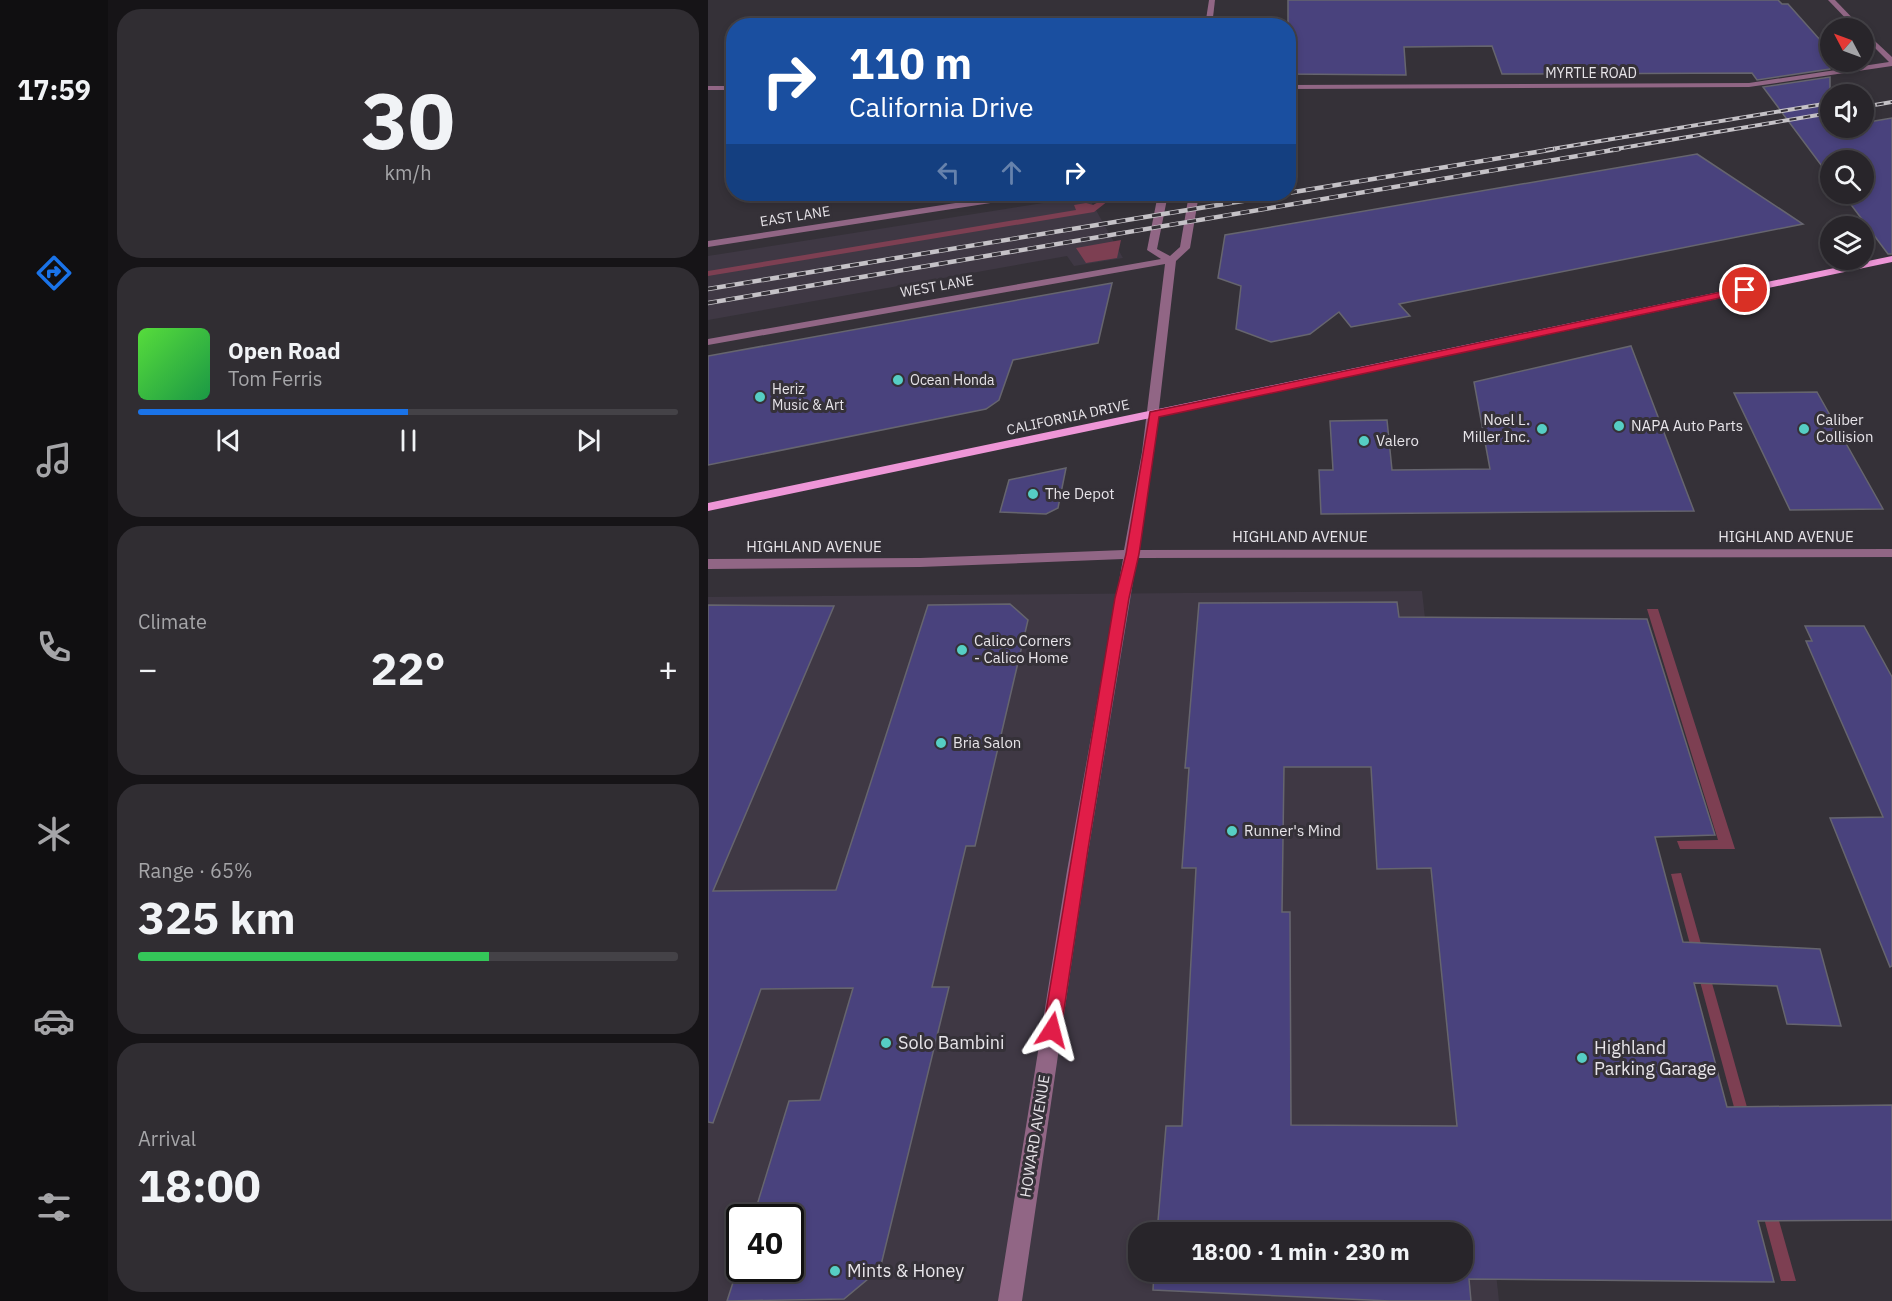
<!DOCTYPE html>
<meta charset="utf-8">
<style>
:root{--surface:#28252a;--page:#302d32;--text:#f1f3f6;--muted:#a5a5a8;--line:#444247;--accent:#1a73e8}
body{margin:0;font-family:"IBM Plex Sans",sans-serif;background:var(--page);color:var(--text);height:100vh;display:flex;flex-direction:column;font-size:22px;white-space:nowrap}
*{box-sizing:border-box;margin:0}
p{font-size:20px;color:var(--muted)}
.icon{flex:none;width:33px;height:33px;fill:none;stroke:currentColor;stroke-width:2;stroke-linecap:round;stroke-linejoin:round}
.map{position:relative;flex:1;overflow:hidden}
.details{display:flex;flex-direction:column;gap:9px;padding:9px;background:#161417;width:600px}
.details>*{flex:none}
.top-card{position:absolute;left:18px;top:18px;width:570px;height:183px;border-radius:24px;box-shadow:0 3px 9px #0003,0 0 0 2px var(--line);background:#1a4fa0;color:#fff;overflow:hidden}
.needle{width:39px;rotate:311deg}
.fabs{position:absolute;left:1112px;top:18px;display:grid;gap:12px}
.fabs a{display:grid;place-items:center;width:54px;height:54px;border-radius:50%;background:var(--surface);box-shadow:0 3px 9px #0003,0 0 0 2px var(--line);font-size:30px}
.speed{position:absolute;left:18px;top:1204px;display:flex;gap:12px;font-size:30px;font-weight:700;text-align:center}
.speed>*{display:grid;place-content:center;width:78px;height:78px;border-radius:50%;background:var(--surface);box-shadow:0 3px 9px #0003,0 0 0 2px var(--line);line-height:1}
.speed .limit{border:3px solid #111;border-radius:9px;background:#fff;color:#111}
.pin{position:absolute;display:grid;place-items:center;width:51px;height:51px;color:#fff;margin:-26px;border:3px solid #fff;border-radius:50%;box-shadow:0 2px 6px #0007}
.me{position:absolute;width:66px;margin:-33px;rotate:9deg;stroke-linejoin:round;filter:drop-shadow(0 0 4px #0008)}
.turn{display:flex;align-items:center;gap:21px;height:126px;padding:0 24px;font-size:27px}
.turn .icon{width:78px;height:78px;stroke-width:2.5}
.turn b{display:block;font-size:42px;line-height:51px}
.lanes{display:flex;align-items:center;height:57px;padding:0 24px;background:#0003;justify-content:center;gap:30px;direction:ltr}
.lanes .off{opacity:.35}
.big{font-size:45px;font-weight:800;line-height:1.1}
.details .widget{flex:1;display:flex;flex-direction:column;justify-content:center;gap:9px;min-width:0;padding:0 21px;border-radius:24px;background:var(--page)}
.details .dial{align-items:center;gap:0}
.dial b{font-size:78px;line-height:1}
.song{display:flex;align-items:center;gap:18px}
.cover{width:72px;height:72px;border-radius:9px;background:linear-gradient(135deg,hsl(110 70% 55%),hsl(140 70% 35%))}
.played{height:6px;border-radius:3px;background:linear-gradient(90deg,var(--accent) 50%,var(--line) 50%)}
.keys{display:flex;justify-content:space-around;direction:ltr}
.heat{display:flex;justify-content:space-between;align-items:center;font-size:33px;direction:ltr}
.charge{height:9px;border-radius:4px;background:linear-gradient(90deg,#34c759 65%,var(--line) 0)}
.trip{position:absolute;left:420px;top:1222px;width:345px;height:60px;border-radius:24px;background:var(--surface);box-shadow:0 3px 9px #0003,0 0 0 2px var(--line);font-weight:800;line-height:60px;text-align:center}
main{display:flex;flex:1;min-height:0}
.tab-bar{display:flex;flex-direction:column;width:108px;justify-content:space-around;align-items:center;background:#100f11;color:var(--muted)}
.tab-bar .icon{width:42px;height:42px}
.tab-bar .current{color:var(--accent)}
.tab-bar b{font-size:27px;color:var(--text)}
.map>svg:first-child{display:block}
.built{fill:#3f3844;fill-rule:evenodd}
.green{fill:#7d3f52}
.building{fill:#49427d;stroke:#66656e;stroke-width:1.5;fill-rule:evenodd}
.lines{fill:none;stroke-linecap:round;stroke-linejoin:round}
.minor{fill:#916685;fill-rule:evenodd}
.major{fill:#ee96d7;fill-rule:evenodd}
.rail-far1-casing{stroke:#c5c2c7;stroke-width:4}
.rail-casing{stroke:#c5c2c7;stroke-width:4.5}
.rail-far1{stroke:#353138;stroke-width:2;stroke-dasharray:7;stroke-linecap:butt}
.rail{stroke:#353138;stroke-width:3;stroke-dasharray:9;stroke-linecap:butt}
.route{fill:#e11d48;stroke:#92132f;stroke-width:1.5}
.poi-dot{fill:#56cec4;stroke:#353138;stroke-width:2}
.labels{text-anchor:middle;stroke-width:6;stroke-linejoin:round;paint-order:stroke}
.far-street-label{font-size:14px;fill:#e7e4e9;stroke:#353138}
.far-poi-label{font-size:14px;fill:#e7e4e9;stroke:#353138;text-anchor:start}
.poi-label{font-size:15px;fill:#e7e4e9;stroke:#353138;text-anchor:start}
.street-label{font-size:15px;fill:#e7e4e9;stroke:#353138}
.near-poi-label{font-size:18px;fill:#e7e4e9;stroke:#353138;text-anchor:start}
</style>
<main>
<nav class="tab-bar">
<b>17:59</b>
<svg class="icon current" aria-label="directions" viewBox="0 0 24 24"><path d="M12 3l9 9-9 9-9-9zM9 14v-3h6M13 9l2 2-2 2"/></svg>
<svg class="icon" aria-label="music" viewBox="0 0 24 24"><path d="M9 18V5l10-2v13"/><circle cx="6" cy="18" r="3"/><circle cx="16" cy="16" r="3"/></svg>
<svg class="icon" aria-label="phone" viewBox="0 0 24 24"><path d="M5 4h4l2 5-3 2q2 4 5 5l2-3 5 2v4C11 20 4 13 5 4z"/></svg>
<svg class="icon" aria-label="climate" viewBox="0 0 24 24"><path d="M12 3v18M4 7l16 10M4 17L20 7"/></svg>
<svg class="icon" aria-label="car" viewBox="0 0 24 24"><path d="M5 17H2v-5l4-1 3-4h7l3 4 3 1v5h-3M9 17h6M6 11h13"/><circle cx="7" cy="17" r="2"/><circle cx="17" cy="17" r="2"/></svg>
<svg class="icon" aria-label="filters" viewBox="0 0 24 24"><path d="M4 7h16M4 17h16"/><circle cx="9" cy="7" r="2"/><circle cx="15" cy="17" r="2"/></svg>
</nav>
<section class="details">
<div class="widget dial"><b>30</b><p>km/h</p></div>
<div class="widget">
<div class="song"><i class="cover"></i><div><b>Open Road</b><p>Tom Ferris</p></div></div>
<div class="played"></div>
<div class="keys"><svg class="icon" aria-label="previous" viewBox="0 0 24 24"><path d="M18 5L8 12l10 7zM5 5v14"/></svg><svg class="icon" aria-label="pause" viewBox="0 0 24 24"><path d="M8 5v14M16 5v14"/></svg><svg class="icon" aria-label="next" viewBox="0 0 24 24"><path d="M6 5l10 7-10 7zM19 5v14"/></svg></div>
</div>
<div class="widget"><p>Climate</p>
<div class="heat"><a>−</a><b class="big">22°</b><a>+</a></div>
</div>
<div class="widget"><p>Range · 65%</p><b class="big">325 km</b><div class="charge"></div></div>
<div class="widget"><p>Arrival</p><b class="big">18:00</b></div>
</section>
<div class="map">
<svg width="1184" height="1301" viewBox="0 0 1184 1301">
<rect width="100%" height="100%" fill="#353138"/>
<g class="built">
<path d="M 380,196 L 415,258 L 366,266 L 359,256 L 0,320 L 0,256 Z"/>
<path d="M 714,591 L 791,1301 L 0,1301 L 0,597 ZM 32,1218 L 82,1218 L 82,1269 L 32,1269 ZM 430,1233 L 754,1233 L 754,1272 L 430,1272 Z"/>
</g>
<g class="green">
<path d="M 376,194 L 415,194 L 415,196 L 413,199 L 400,201 L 386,212 L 0,276 L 0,271 L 368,210 L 366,205 L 378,203 L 385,205 L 396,199 L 392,194 L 364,199 L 362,196 Z"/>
<path d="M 413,240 L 409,258 L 378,263 L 368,248 Z"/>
<path d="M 939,609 L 950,609 L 1027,849 L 972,849 L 969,841 L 1010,840 Z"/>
<path d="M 973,873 L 1088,1281 L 1073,1281 L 963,874 Z"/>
</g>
<g class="building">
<path d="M 580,0 L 1070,0 L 1074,4 L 1080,4 L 1122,51 L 1122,69 L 1049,80 L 1044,73 L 794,74 L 784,46 L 696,47 L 698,75 L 580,74 Z"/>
<path d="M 1122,77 L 1122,88 L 1128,94 L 1122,94 L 1122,128 L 1155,128 L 1155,123 L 1184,118 L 1184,254 L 1180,254 L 1135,194 L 1155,194 L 1155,160 L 1122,160 L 1122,177 L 1055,87 Z"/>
<path d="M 989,154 L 1095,224 L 691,304 L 702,316 L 643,327 L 631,312 L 602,334 L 563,342 L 528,329 L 533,286 L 510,278 L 517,235 Z"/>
<path d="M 404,283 L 390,343 L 305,360 L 291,400 L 278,409 L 0,465 L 0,356 Z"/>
<path d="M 923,346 L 986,511 L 613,514 L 611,470 L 625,470 L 622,421 L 679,420 L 684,470 L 782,469 L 766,382 Z"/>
<path d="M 1109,392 L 1175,509 L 1082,510 L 1026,393 Z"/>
<path d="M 358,468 L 350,508 L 338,514 L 292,512 L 301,480 Z"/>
<path d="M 689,602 L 691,617 L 939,619 L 1007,835 L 947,837 L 975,942 L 1112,949 L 1133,1026 L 1079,1024 L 1069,986 L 986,983 L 1019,1107 L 1184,1105 L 1184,1220 L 1050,1221 L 1066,1282 L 761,1279 L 763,1301 L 682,1301 L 445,1290 L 446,1272 L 754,1272 L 754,1233 L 449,1233 L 458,1126 L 474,1126 L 488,868 L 474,868 L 481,768 L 477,768 L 491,603 ZM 576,767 L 663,767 L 669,869 L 723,868 L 749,1126 L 583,1125 L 582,912 L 574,912 Z"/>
<path d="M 302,604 L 320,620 L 267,846 L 258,846 L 224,987 L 241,987 L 172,1269 L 136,1299 L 19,1301 L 32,1261 L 32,1269 L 82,1269 L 82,1218 L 45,1218 L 81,1101 L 112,1100 L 145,988 L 53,989 L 5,1123 L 0,1122 L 0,605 L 126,606 L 5,891 L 128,890 L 220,605 Z"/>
<path d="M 1097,626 L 1156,626 L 1184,677 L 1184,966 L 1182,967 L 1122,818 L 1175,817 L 1098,641 L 1104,641 Z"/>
</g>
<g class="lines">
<g class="minor">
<path d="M 501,0 L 507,0 L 504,26 L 497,26 Z"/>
<path d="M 1120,0 L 1127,0 L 1154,28 L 1147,28 Z"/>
<path d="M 1155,30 L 1184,57 L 1184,66 L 1041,87 L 580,89 L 580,85 L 1041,83 L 1181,62 L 1155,36 Z"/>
<rect x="0" y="86" width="26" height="4"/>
<path d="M 306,194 L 326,194 L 321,197 L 0,247 L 0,241 Z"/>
<path d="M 450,194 L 460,194 L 449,249 L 462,256 L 472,247 L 481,194 L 491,194 L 482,248 L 468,261 L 446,452 L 430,550 L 1184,549 L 1184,557 L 429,558 L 377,871 L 314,1301 L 290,1301 L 359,871 L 415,559 L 212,567 L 0,569 L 0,559 L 212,558 L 416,550 L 434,452 L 457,264 L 0,345 L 0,339 L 453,259 L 439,250 Z"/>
</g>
<path class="major" d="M 1184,256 L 1184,262 L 0,511 L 0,503 Z"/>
<defs>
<g id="rail-far1">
<path d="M 1155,107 L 1184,102"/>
<path d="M 838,150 L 1122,103"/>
<path d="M 902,150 L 1122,113"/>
</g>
<g id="rail">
<path d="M 580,193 L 847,149"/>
<path d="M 0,289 L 577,194"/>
<path d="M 0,303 L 911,149"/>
</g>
</defs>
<use href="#rail-far1" class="rail-far1-casing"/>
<use href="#rail" class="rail-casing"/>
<use href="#rail-far1" class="rail-far1"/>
<use href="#rail" class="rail"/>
</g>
<path class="route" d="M 1037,287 L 1042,290 L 1040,292 L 451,417 L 431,554 L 421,598 L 380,849 L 353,1030 L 350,1036 L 344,1038 L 337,1036 L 335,1030 L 407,598 L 418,554 L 442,412 Z"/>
<g class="poi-dot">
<circle cx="190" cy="380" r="6"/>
<circle cx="52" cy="397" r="6"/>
<circle cx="911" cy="426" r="6"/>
<circle cx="834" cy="429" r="6"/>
<circle cx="1096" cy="429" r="6"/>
<circle cx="656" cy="441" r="6"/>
<circle cx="325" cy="494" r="6"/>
<circle cx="254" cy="650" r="6"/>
<circle cx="233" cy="743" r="6"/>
<circle cx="524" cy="831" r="6"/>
<circle cx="178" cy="1043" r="6"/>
<circle cx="874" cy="1058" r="6"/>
<circle cx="127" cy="1271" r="6"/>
</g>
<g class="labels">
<g class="far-street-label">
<text x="883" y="78">MYRTLE ROAD</text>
<text transform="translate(87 216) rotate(-9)" y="5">EAST LANE</text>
<text transform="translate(229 286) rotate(-10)" y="5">WEST LANE</text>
<text transform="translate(360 417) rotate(-12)" y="5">CALIFORNIA DRIVE</text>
</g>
<g class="far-poi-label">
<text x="202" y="385">Ocean Honda</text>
<text x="64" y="394">Heriz<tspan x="64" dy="16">Music &amp; Art</tspan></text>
</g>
<g class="poi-label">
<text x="822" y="425" text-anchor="end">Noel L.<tspan x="822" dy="17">Miller Inc.</tspan></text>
<text x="1108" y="425">Caliber<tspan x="1108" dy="17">Collision</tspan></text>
<text x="923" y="431">NAPA Auto Parts</text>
<text x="668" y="446">Valero</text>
<text x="337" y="499">The Depot</text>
<text x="266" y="646">Calico Corners<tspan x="266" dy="17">- Calico Home</tspan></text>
<text x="245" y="748">Bria Salon</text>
<text x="536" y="836">Runner's Mind</text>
</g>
<g class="street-label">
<text x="592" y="542">HIGHLAND AVENUE</text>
<text x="1078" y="542">HIGHLAND AVENUE</text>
<text x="106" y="552">HIGHLAND AVENUE</text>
<text transform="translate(327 1136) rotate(-81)" y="5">HOWARD AVENUE</text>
</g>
<g class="near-poi-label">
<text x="190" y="1049">Solo Bambini</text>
<text x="886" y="1054">Highland<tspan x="886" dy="21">Parking Garage</tspan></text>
<text x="139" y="1277">Mints &amp; Honey</text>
</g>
</g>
</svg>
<div class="fabs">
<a><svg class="needle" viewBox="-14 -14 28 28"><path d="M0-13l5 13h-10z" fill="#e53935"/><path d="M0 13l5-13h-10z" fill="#a5a5a8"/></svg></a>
<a><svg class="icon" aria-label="sound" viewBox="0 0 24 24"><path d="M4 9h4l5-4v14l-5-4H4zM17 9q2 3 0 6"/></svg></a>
<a><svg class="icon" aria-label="search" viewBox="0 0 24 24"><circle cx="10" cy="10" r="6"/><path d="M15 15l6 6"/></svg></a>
<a><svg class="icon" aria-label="layers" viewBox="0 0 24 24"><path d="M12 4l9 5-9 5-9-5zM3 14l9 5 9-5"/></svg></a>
</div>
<div class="speed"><div class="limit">40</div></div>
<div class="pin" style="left:1037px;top:290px;background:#d93025"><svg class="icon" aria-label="arrive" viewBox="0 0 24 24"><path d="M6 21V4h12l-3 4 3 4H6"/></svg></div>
<svg class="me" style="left:344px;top:1030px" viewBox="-20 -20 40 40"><path d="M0-17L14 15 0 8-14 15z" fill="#e11d48" stroke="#fff" stroke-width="4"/></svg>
<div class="trip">18:00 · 1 min · 230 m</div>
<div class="top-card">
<div class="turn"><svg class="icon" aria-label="right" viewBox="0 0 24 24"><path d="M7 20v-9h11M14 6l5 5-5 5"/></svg><div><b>110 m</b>California Drive</div></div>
<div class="lanes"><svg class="icon off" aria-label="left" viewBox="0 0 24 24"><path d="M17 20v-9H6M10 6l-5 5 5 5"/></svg><svg class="icon off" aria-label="ahead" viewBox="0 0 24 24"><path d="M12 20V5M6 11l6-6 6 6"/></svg><svg class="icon" aria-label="right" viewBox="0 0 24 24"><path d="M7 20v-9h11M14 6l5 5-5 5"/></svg></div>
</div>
</div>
</main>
